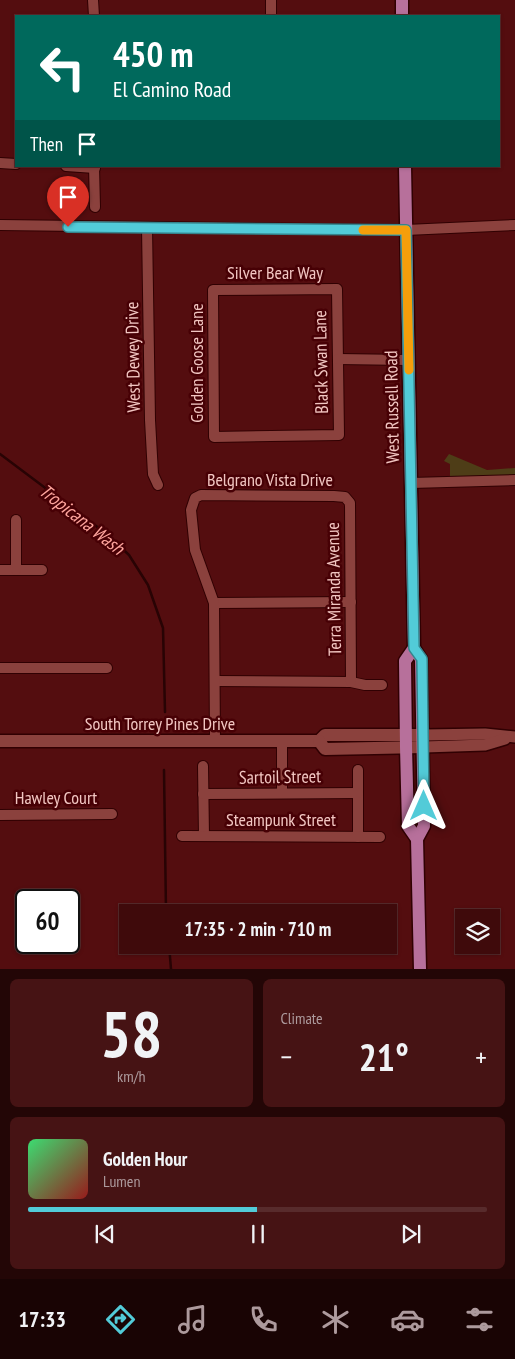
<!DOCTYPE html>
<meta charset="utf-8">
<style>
:root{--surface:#3f0a0b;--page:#461314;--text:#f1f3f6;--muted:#ad9a9d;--line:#582b2c;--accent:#52cbd8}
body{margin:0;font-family:"PT Sans Narrow",sans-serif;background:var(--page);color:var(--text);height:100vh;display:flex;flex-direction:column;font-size:19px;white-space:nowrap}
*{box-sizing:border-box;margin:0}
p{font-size:16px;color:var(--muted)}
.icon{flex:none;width:28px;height:28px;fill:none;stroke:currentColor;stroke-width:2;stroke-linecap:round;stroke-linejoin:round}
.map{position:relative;height:969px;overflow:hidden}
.panel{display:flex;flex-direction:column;gap:10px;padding:10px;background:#230606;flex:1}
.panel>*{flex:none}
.top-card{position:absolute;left:15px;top:15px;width:485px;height:152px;border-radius:0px;box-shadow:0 1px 4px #0004,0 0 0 1px var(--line);background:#00695c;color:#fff;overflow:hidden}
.fabs{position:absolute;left:455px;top:909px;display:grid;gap:10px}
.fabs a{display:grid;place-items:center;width:45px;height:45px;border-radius:0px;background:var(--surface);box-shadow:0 1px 4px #0004,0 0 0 1px var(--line);font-size:25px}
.speed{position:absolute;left:15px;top:889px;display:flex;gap:10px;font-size:25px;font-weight:700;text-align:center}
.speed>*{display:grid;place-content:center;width:65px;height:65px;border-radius:50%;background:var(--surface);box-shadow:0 1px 4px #0004,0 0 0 1px var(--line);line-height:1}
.speed .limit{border:2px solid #111;border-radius:8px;background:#fff;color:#111}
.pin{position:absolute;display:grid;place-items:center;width:42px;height:42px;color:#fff;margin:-51px -21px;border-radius:50% 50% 50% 0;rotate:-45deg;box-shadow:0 0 5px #0007}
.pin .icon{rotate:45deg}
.me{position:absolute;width:55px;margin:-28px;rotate:0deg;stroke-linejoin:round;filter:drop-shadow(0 0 4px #0008)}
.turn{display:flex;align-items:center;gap:18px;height:105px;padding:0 15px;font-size:22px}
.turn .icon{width:65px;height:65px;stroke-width:2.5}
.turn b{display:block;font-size:35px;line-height:42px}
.then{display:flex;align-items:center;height:48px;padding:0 15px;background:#0003;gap:10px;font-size:19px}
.big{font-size:38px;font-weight:700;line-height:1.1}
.panel .card{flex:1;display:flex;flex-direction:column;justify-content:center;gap:8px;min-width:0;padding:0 18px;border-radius:8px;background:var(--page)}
.panel .dial{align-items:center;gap:0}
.dial b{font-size:65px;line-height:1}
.song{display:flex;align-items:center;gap:15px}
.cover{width:60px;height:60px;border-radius:8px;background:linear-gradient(135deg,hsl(140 70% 55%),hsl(0 70% 35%))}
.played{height:5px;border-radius:2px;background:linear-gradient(90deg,var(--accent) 50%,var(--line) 50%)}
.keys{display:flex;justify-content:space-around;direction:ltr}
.heat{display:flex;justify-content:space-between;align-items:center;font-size:28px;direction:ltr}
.panel .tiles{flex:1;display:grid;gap:10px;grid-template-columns:1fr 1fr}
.card:last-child{grid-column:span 2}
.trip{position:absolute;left:119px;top:904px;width:278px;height:50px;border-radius:0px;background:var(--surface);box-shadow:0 1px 4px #0004,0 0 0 1px var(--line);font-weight:700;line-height:50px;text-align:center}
.tab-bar{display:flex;height:80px;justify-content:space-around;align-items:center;background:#190404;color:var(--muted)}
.tab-bar .icon{width:35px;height:35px}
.tab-bar .selected{color:var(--accent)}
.tab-bar b{font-size:22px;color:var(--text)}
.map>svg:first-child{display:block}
.green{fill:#4e3d17}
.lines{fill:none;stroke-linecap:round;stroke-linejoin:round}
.stream{stroke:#280304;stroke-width:2.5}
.minor-casing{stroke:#300002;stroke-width:12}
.tertiary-casing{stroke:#300002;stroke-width:14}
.secondary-casing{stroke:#300002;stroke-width:15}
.primary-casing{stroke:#300002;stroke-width:15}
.minor{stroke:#8b413d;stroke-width:10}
.tertiary{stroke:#8b413d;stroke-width:11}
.secondary{stroke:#8b413d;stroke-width:12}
.primary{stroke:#b7709b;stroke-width:12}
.route-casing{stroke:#35848c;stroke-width:12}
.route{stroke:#52cbd8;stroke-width:9}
.slow{stroke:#f59e0b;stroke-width:9}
.labels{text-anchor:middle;stroke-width:5;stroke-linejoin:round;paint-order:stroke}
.street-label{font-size:18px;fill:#f2c6c2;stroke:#470005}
.water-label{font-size:19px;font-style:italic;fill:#fea49d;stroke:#470005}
</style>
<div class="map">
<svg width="515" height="969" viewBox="0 0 515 969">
<rect width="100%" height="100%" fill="#540d0f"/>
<path class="green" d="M 449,454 L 487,470 L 515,468 L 515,475 L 450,477 L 450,464 L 444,461 Z"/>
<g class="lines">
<g class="stream">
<path d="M 0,454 L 108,535 L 129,555 L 148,585 L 163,628 L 165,712"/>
<path d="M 164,770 L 166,912"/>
<path d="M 169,945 L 171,969"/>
</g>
<defs>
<g id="minor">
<path d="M 93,0 L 94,16"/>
<path d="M 271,0 L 271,16"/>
<path d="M 0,163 L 16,164"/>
<path d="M 66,166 L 95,168"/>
<path d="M 94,166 L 95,207"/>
<path d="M 0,225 L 406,230 L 515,225"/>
<path d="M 147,227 L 150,420 L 153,474 L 158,485"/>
<path d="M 337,289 L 339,435 L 214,437 L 213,290 Z"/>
<path d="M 338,359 L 408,360"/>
<path d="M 411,483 L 515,480"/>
<path d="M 0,570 L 42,570"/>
<path d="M 16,570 L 16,520"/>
<path d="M 214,603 L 351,602"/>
<path d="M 0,668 L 107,668"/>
<path d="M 215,681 L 351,682 L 365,685 L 382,685"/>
<path d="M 215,741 L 214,603 L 195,550 L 191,510 L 195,498 L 201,495 L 334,496 L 345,497 L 350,503 L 351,682"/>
<path d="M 203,766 L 204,836"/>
<path d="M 358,770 L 358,837"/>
<path d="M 282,793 L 282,741"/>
<path d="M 203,794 L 358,793"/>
<path d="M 0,815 L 112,814"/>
<path d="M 182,836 L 380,837"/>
</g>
<g id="tertiary">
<path d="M 424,735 L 485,734 L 515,737"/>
<path d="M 424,747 L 485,745 L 505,739"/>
</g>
<g id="secondary">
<path d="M 0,741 L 319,741 L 325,735 L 424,735"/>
<path d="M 319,741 L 325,749 L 424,747"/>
</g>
<g id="primary">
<path d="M 402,0 L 402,16"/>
<path d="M 405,166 L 414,648 L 421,659 L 424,826 L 417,839 L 420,969"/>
<path d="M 414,648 L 405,661 L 406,747 L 408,826 L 417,839"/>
</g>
</defs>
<use href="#minor" class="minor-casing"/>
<use href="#tertiary" class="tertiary-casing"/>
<use href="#secondary" class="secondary-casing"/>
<use href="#primary" class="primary-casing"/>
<use href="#minor" class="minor"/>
<use href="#tertiary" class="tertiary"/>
<use href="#secondary" class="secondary"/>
<use href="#primary" class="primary"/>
</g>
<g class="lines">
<defs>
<path id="route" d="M 68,227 L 406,230 L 414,648 L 422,659 L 424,806"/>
</defs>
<use href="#route" class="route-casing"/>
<use href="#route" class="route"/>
<path class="slow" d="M 363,230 L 406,230 L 409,370"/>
</g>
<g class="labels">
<g class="street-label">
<text x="275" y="279">Silver Bear Way</text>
<text transform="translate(133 357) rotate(-91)" y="6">West Dewey Drive</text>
<text transform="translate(321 362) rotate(-91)" y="6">Black Swan Lane</text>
<text transform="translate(197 363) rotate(-90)" y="6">Golden Goose Lane</text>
<text transform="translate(392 407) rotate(-91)" y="6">West Russell Road</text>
<text x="270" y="486">Belgrano Vista Drive</text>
<text transform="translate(334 589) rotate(-91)" y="6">Terra Miranda Avenue</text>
<text x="160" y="730">South Torrey Pines Drive</text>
<text transform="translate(280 777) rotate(-1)" y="6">Sartoil Street</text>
<text x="56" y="804">Hawley Court</text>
<text x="281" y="826">Steampunk Street</text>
</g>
<g class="water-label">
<text transform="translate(82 519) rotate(38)" y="7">Tropicana Wash</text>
</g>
</g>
</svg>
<div class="fabs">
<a><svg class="icon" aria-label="layers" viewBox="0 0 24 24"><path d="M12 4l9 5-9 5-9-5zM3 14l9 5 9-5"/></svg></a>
</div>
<div class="speed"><div class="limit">60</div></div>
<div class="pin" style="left:68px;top:227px;background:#d93025"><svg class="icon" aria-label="arrive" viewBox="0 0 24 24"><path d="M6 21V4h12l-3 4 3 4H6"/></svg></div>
<svg class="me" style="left:424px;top:806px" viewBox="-20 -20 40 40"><path d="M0-17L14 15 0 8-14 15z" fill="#52cbd8" stroke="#fff" stroke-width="4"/></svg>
<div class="trip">17:35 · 2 min · 710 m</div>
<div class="top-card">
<div class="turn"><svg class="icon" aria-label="left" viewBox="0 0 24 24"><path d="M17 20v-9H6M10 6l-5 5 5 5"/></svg><div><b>450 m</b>El Camino Road</div></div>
<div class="then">Then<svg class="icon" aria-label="arrive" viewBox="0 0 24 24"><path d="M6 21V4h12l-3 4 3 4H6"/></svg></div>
</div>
</div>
<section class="panel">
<div class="tiles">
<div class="card dial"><b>58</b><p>km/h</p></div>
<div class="card"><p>Climate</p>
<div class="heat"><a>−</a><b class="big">21°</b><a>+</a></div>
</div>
<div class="card">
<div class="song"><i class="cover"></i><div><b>Golden Hour</b><p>Lumen</p></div></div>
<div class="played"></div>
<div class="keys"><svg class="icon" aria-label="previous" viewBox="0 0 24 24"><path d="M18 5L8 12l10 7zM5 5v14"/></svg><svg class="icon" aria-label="pause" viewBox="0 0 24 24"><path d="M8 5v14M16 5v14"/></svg><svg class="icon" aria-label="next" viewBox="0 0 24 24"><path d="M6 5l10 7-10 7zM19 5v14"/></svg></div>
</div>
</div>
</section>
<nav class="tab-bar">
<b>17:33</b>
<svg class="icon selected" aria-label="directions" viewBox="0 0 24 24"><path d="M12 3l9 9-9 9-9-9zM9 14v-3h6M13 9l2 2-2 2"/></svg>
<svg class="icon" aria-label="music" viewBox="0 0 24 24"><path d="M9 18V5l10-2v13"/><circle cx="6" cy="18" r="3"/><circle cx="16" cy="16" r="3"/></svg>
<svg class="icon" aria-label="phone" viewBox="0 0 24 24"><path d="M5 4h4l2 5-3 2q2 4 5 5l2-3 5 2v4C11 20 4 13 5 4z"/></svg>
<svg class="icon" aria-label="climate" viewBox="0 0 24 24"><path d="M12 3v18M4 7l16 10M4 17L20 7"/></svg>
<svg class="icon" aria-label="car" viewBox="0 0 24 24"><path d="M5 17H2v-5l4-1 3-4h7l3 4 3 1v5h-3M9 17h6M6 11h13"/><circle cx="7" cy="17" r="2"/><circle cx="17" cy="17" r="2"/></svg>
<svg class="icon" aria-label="filters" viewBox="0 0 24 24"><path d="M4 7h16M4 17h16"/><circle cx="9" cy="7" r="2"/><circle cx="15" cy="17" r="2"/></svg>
</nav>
